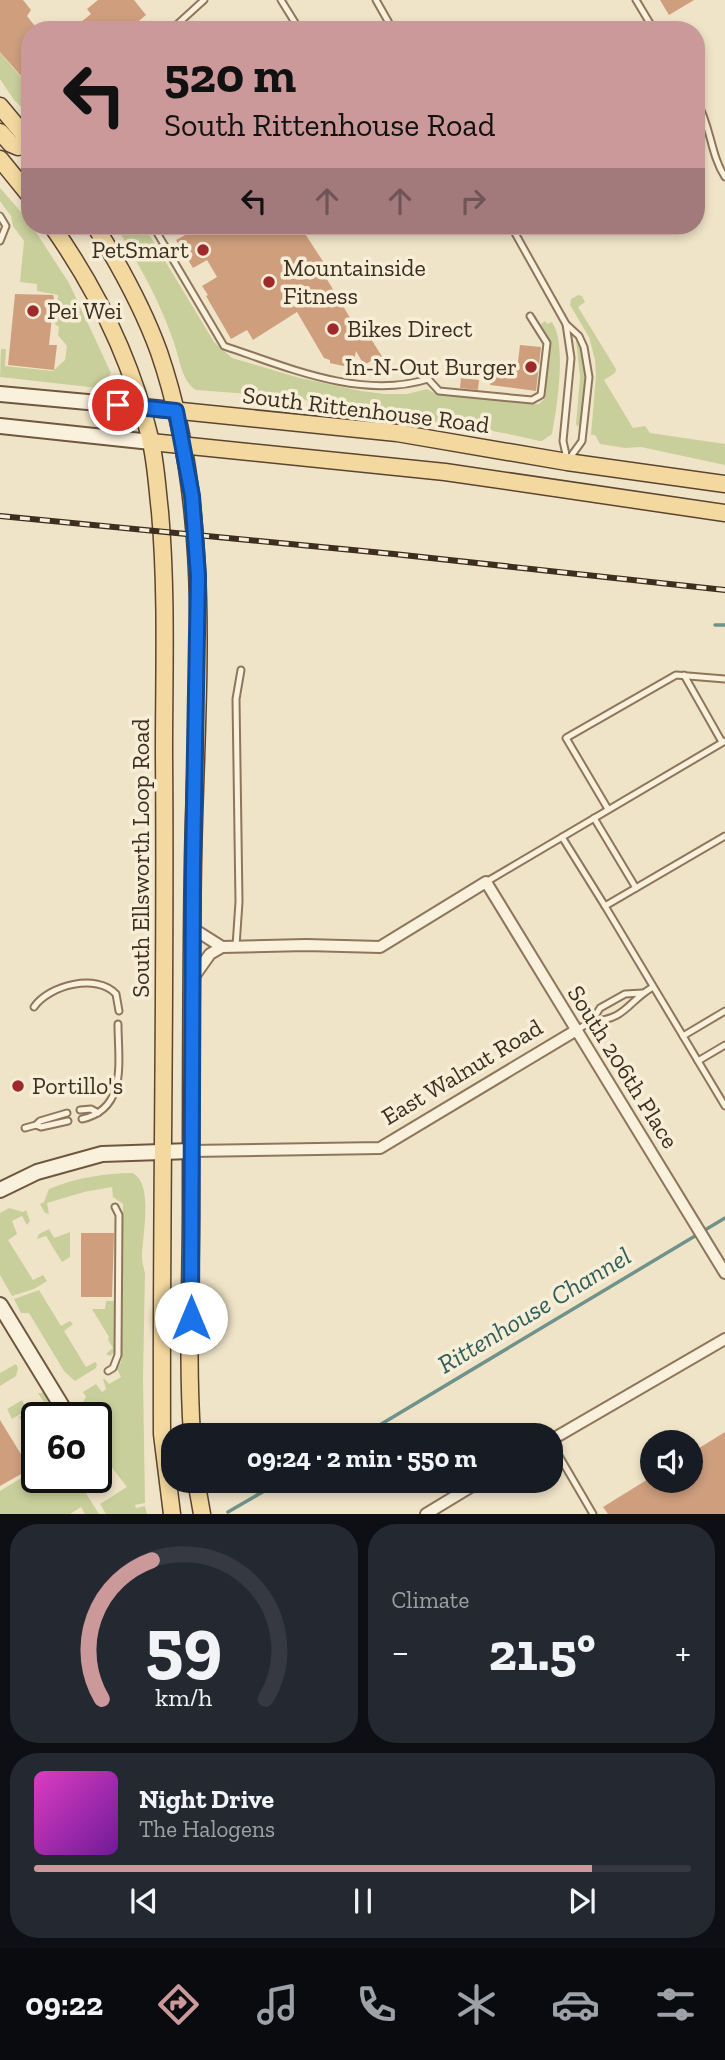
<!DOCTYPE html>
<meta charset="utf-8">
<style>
:root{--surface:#171b24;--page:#242831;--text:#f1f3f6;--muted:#9ea1a6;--line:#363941;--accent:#cc999b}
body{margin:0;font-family:"Zilla Slab",serif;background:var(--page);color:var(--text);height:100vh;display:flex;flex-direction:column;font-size:26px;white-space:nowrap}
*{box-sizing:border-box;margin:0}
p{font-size:23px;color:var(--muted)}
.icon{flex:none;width:38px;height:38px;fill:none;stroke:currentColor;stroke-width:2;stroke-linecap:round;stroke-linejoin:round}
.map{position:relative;height:1514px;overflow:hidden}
.drawer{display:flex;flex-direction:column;gap:10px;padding:10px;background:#0d0f14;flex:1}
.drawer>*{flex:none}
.guide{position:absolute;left:21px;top:21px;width:684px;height:214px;border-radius:28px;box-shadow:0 4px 10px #0003;background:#cc999b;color:#111;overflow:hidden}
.fabs{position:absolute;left:640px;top:1430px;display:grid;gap:14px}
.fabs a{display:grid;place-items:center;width:63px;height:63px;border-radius:50%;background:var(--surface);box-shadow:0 4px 10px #0003;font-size:35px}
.speed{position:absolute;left:21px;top:1402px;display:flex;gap:14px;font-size:35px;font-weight:700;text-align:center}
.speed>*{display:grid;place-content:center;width:91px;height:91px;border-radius:50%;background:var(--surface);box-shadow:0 4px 10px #0003;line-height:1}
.speed .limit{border:4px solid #111;border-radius:10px;background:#fff;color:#111}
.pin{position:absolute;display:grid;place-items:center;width:60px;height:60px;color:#fff;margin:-30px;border:4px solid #fff;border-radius:50%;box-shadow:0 2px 7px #0007}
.me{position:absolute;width:77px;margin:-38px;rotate:0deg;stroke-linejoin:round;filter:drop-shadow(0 0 5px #0008)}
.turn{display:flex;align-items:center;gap:24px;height:147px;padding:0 28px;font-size:32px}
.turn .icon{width:91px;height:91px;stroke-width:2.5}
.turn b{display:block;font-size:49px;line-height:60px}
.lanes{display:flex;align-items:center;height:66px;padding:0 28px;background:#0003;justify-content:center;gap:35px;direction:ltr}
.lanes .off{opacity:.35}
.big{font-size:52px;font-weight:800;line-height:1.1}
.drawer .widget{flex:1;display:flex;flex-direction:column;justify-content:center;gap:10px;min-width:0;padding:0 24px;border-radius:28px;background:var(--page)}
.drawer .dial{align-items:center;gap:0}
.dial svg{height:182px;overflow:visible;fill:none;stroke:var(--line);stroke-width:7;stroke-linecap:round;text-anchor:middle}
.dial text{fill:var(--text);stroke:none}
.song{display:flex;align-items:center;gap:21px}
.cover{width:84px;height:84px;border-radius:10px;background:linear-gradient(135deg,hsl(310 70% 55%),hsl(280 70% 35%))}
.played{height:7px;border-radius:4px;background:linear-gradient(90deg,var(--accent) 85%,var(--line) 85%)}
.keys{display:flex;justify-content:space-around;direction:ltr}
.heat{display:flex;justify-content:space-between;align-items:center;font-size:38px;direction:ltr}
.drawer .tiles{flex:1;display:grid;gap:10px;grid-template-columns:1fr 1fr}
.widget:last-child{grid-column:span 2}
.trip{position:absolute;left:161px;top:1423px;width:402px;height:70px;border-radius:28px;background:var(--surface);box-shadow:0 4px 10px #0003;font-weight:800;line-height:70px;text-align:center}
.menu{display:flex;height:112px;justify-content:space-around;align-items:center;background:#090b0e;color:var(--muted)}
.menu .icon{width:49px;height:49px}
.menu .selected{color:var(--accent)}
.menu b{font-size:32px;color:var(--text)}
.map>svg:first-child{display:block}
.green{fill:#c9cf9b}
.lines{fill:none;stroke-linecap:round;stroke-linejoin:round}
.stream{stroke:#6f938a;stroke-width:3.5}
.building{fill:#cf9f7d}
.lane-casing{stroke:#8d765c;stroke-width:9}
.street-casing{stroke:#8d765c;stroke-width:14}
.secondary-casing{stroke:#6f573f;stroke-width:18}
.primary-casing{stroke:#5b4430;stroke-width:19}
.lane{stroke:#faf1dc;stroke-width:5}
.street{stroke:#faf1dc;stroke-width:10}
.secondary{stroke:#faf1dc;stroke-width:14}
.primary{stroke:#f3d9a0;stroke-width:16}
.rail-casing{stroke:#3d2e20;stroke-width:6}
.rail{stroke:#f7eed8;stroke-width:3.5;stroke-dasharray:10;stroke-linecap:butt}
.route-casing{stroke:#114b97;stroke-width:18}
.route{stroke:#1a73e8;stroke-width:12}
.poi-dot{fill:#9e2a2b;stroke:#f7eed8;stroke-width:2.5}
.labels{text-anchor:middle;stroke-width:7;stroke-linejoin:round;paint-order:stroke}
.poi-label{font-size:24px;fill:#3d2e20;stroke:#f7eed8;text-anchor:start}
.street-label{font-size:24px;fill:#3d2e20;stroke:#f7eed8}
.water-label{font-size:26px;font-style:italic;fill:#2f5d5a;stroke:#f7eed8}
</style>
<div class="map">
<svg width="725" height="1514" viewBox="0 0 725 1514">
<rect width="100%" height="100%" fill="#f0e4c8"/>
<g class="green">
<path d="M 0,52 L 23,80 L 30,75 L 30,115 L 14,100 L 0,79 Z"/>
<path d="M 0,188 L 28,220 L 69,283 L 111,373 L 103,386 L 98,388 L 0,377 L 1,349 L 6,349 L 5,366 L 53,371 L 65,360 L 67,346 L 58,335 L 59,327 L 55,324 L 58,295 L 37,291 L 37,284 L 20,282 L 24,241 L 13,226 L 11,216 L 0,201 Z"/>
<path d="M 116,226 L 144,226 L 214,342 L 232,358 L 300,378 L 361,391 L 386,394 L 407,394 L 427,389 L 436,394 L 539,404 L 545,398 L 550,342 L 541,324 L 545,321 L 547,324 L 552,322 C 567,343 557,408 552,434 L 542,441 L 539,441 C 469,423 398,419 327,405 L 328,398 L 319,397 L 315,404 L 301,398 L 196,390 C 181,380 180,359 174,343 C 160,301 138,263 116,226 Z"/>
<path d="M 578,295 L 582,296 L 585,302 L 578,307 L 616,369 L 615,373 L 604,380 L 633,428 L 645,426 L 650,433 L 725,444 L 725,465 L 641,447 L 625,448 L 600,444 L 595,435 L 591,435 L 596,375 L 595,360 L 589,337 L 570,305 L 571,299 Z"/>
<path d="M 576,340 C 589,358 587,408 578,427 L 576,424 L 580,377 Z"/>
<path d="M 133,1173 C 154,1185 142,1235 142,1257 C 142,1263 144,1268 145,1273 L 143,1377 L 145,1503 L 135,1505 L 136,1508 L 145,1506 L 147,1514 L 106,1514 L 100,1504 L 127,1487 L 106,1460 C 110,1443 115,1424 95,1414 C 90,1411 85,1410 80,1407 L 86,1397 L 83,1392 L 96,1384 L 102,1392 L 106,1389 L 103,1379 L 105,1379 L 109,1384 L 121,1377 L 117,1369 L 121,1362 L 122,1351 L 123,1204 L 113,1197 L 112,1187 L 84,1192 L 47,1203 L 49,1214 L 45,1213 L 40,1204 L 44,1202 L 49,1189 C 75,1178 105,1173 133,1173 Z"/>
<path d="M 9,1208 L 23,1212 L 26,1210 L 30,1221 L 27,1225 L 22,1216 L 12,1221 L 17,1234 L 8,1240 L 33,1280 L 43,1275 L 47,1281 L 34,1289 L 12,1296 L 0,1275 L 0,1213 Z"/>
<path d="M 49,1229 L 54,1238 L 70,1232 L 70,1257 L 62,1262 L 46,1236 L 37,1239 L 39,1234 Z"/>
<path d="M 39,1290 L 61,1326 L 70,1321 L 73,1324 L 64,1331 L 86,1367 L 95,1362 L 97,1364 L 96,1368 L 75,1381 L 64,1371 L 29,1313 L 21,1313 L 14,1299 Z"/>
<path d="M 106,1301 L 115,1301 L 115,1352 L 110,1356 L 106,1354 L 113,1348 L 108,1340 L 109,1337 L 92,1309 L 105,1309 Z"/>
<path d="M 16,1364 L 18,1368 L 16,1376 L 0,1386 L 0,1373 Z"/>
<path d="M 44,1388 L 56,1407 L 58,1417 L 53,1417 L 38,1393 L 42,1393 Z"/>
<path d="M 22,1400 L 27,1410 L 12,1419 L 7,1409 Z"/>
<path d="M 41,1405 L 49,1417 L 37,1418 L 37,1428 L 29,1433 L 19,1417 Z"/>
<path d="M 37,1464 L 37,1477 L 69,1477 L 79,1493 L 84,1490 L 99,1514 L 85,1514 L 81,1507 L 70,1514 L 0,1514 L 0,1491 L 31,1472 L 30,1469 Z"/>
</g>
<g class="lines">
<g class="stream">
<path d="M 715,625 L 725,625"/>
<path d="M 363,1435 L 725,1218"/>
<path d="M 228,1512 L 283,1480"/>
</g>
</g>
<g class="building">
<path d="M 0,0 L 23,0 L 31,10 L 27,16 L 38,30 L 30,30 L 30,69 L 21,76 L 0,52 Z"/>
<path d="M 98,0 L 134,0 L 146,15 L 128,30 L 71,30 L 91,14 L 87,9 Z"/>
<path d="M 660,0 L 694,0 L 669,15 Z"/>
<path d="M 185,226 L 300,226 L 324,263 L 319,266 L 355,326 L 361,323 L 383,358 L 373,364 L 371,361 L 364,365 L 356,351 L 353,366 L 348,364 L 348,367 L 330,363 L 330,360 L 324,358 L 297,312 L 253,340 L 247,330 L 231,339 L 206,296 L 208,295 L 202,286 L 217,277 L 207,260 L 193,268 L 176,240 L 189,233 Z"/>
<path d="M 15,294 L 53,295 L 54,298 L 49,345 L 57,345 L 54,370 L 8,365 Z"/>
<path d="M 520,345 L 541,347 L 536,391 L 490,385 L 492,374 L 499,375 L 500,368 L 517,370 Z"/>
<path d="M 461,378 L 479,380 L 478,390 L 460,388 Z"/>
<path d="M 81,1233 L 114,1233 L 112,1297 L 81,1297 Z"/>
<path d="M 0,1420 L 30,1469 L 0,1486 Z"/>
<path d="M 725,1432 L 725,1514 L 608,1514 L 603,1507 L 653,1476 L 653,1480 L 691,1480 L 691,1453 Z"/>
</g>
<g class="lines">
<defs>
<g id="lane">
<path d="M 281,0 L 299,29"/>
<path d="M 376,0 L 393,30"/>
<path d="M 636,0 L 654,30"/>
<path d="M 171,30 L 204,0"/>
<path d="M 696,100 C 711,125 710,154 725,177"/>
<path d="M 0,216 L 6,226 L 0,241"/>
<path d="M 153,226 L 224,346 C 287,367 361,400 428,379 L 439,391 L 532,400 L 541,395 L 547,343 L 530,316"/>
<path d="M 511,226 L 566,324 L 579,336 L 584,347 L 589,377 L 582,441 L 569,459"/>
<path d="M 566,324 L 571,358 L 563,441 L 567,459"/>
<path d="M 684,675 L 722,742"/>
<path d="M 608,809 L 566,738 L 676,675 L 725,679"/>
<path d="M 594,818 L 636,888"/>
<path d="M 725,836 L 605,906 L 725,1106"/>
<path d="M 562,837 L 605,906"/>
<path d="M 486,882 L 725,741"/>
<path d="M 236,946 L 239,902 L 236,699 L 241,670"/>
<path d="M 34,1007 C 49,985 97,973 116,994 L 119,1011"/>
<path d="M 592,1021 C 626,1020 628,1001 653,987"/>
<path d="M 575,1031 L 592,1021 L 600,1008 L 625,994 L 643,993"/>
<path d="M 683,1036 L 725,1011"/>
<path d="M 698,1061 L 725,1045"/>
<path d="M 80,1110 L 91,1109 L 98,1113"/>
<path d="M 82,1119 C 128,1109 118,1061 118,1024"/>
<path d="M 36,1125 L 40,1121 L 67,1113"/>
<path d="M 25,1128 L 36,1125 L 41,1127 L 68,1121"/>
<path d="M 108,1371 L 113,1368 L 118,1355 L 119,1215 L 115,1207"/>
<path d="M 551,1442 L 593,1514"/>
</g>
<g id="street">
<path d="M 192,928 L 222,947"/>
<path d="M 193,978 L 210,954 L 222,947 L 306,945 L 380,947 L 486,882 L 725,1273"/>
<path d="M 191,1151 L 380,1148 L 575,1031"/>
<path d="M 551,1440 L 725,1339"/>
<path d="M 426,1514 L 482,1480"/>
</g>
<g id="secondary">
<path d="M 0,394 L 142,407"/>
<path d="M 0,426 L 151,442"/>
<path d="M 0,1190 L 37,1172 L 102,1154 L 191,1151"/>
<path d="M 0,1305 L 69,1418"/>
<path d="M 96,1436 L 96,1446"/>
</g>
<g id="primary">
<path d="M 0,106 L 30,142"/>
<path d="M 0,132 L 11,144 L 18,147 L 30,142"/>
<path d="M 0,159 L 30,196"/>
<path d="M 52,226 C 97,290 132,362 150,438 C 156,462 157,487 160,512 C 167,592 164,673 164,753 C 166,980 161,1207 162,1434 L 172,1514"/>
<path d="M 95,226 C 120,266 143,308 159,352 C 215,515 196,692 193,861 C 191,976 191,1091 191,1207 C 191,1282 187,1359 192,1435"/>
<path d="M 142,407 L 397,433 L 567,462 L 725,484"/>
<path d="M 151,442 L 445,472 L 725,513"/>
<path d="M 196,1480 L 202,1514"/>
</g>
</defs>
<use href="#lane" class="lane-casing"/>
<use href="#street" class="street-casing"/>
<use href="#secondary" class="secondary-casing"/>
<use href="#primary" class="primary-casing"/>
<use href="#lane" class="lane"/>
<use href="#street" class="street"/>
<use href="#secondary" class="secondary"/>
<use href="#primary" class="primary"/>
<defs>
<path id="rail" d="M 0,516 L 394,554 L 725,590"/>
</defs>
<use href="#rail" class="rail-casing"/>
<use href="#rail" class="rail"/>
</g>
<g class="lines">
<defs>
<path id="route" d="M 118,405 L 176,411 L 192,496 L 198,576 L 193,865 L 191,1318"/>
</defs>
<use href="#route" class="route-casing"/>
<use href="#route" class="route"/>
</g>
<g class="poi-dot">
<circle cx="203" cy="250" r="7"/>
<circle cx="269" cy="282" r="7"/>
<circle cx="33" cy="311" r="7"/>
<circle cx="333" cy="329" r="7"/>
<circle cx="531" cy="367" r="7"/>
<circle cx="18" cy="1086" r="7"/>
</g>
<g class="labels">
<g class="poi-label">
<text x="189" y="258" text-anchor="end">PetSmart</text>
<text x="283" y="276">Mountainside<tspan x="283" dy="28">Fitness</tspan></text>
<text x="47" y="319">Pei Wei</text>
<text x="347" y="337">Bikes Direct</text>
<text x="517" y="375" text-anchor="end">In-N-Out Burger</text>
<text x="32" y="1094">Portillo's</text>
</g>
<g class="street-label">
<text transform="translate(366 410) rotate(7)" y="8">South Rittenhouse Road</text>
<text transform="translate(141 858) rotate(-90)" y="8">South Ellsworth Loop Road</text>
<text transform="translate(623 1067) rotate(58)" y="8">South 206th Place</text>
<text transform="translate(462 1072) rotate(-31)" y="8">East Walnut Road</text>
</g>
<g class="water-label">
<text transform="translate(534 1310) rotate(-31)" y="9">Rittenhouse Channel</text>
</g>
</g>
</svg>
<div class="fabs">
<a><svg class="icon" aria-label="sound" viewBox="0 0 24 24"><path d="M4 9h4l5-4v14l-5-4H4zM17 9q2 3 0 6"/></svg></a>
</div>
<div class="speed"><div class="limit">60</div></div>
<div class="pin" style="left:118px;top:405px;background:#d93025"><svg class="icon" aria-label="arrive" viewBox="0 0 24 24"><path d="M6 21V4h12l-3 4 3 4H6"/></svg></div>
<svg class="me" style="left:191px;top:1318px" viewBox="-20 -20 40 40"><circle r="19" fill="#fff"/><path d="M0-13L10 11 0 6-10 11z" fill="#1a73e8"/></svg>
<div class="trip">09:24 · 2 min · 550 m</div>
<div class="guide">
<div class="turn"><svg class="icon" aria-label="left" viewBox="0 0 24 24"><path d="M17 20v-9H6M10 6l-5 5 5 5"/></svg><div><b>520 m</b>South Rittenhouse Road</div></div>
<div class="lanes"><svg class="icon" aria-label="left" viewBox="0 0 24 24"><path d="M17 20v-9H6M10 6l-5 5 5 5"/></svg><svg class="icon off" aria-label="ahead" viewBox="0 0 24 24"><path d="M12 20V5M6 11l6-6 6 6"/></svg><svg class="icon off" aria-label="ahead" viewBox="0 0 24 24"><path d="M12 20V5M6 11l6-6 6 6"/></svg><svg class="icon off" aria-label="right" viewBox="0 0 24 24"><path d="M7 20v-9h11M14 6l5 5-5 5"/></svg></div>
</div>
</div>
<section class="drawer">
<div class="tiles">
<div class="widget dial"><svg viewBox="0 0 100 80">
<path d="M14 69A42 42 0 1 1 86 69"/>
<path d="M14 69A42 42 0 0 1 36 8" stroke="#cc999b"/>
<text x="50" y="56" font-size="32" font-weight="700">59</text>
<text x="50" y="72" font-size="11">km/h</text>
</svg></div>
<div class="widget"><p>Climate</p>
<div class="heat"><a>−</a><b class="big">21.5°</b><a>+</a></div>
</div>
<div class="widget">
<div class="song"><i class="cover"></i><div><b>Night Drive</b><p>The Halogens</p></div></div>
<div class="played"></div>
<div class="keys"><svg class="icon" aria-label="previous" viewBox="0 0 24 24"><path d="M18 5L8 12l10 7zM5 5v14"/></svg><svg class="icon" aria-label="pause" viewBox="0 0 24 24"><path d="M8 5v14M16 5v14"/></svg><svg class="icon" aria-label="next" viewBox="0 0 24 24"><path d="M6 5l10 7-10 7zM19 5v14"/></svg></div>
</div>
</div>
</section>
<nav class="menu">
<b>09:22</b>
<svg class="icon selected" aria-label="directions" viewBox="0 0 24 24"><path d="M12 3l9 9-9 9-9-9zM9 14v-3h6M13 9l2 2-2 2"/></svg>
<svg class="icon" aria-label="music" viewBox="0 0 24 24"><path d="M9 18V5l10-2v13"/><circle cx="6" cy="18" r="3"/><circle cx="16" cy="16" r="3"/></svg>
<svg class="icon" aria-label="phone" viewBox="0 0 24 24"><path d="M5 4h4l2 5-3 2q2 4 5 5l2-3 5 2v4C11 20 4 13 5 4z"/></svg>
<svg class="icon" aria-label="climate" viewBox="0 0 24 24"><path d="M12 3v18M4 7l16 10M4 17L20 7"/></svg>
<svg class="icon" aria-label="car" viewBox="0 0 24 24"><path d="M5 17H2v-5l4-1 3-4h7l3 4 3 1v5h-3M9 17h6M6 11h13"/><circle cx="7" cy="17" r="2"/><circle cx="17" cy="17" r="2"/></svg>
<svg class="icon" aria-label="filters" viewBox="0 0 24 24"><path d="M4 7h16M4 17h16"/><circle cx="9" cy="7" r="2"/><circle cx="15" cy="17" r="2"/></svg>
</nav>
